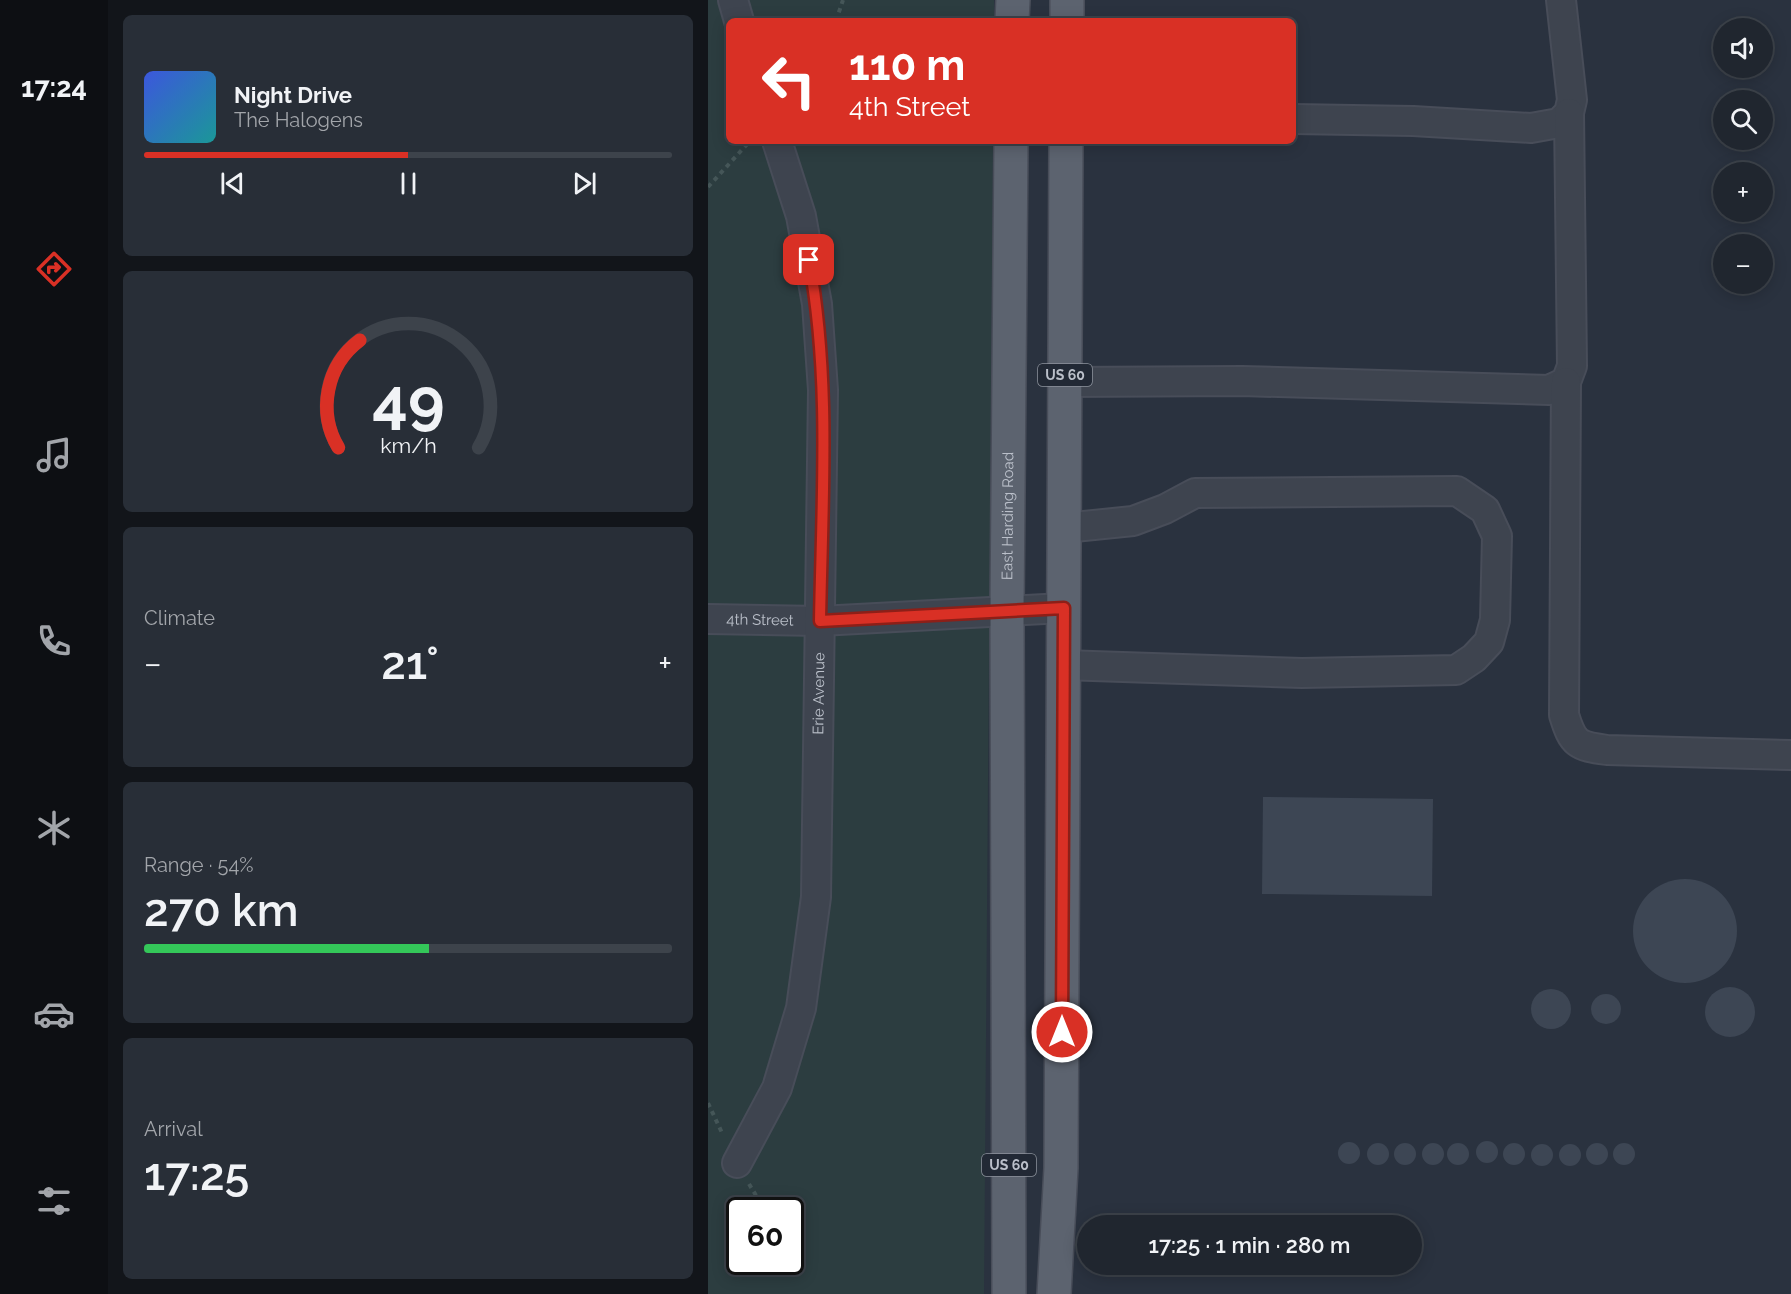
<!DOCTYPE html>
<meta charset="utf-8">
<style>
:root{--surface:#20262f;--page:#282e37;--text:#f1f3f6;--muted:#a2a5aa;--line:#3d434b;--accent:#d93025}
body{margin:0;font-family:Raleway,sans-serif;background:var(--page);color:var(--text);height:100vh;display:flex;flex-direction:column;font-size:22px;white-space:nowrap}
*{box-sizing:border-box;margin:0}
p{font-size:20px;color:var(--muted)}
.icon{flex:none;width:33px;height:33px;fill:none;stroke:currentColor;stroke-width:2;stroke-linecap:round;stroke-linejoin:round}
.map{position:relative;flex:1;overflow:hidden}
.details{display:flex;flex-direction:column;gap:15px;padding:15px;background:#12151a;width:600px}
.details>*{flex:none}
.guide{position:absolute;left:18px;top:18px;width:570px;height:126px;border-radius:9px;box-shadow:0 3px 15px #0003,0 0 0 2px var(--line);background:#d93025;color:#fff;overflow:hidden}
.controls{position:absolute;left:1005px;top:18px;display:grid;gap:12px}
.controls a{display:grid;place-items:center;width:60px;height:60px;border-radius:50%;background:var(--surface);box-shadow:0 3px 15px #0003,0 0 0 2px var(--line);font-size:30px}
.speed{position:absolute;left:18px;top:1197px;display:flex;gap:12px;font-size:30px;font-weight:700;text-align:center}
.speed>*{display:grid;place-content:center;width:78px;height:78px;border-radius:50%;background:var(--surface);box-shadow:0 3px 15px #0003,0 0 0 2px var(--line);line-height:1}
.speed .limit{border:3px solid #111;border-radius:9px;background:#fff;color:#111}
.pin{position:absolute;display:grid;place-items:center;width:51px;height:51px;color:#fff;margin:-26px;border-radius:12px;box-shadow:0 3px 9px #0006}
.me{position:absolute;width:66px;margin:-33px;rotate:0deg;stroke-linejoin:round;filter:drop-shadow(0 0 4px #0008)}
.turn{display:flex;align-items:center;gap:21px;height:126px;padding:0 24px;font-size:27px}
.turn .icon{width:78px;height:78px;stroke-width:2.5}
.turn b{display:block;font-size:42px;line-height:51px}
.big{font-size:45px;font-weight:600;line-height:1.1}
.details .widget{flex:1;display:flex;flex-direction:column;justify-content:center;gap:9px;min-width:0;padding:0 21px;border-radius:9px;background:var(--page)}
.details .dial{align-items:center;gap:0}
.dial svg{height:156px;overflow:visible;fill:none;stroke:var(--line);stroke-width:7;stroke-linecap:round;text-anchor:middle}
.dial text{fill:var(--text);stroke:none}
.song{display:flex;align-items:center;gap:18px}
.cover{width:72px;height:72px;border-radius:9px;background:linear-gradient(135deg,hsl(230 70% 55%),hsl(180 70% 35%))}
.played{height:6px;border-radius:3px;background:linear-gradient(90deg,var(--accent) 50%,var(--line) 50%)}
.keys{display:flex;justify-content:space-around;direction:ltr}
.heat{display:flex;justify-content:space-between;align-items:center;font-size:33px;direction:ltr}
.charge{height:9px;border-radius:4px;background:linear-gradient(90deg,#34c759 54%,var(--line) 0)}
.trip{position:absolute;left:369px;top:1215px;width:345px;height:60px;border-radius:30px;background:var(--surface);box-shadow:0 3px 15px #0003,0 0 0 2px var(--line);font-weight:600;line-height:60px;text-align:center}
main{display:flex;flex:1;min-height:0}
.dock{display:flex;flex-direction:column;width:108px;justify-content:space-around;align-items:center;background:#0d0f13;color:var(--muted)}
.dock .icon{width:42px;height:42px}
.dock .current{color:var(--accent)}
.dock b{font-size:27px;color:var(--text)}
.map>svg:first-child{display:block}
.green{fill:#2c3d40;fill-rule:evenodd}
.building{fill:#3d4654}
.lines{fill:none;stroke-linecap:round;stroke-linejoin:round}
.minor-casing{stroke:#484d59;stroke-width:32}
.major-casing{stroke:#484d59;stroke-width:36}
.path{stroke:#455658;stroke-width:4;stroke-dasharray:4.5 4.5;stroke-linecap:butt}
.minor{stroke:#3e444f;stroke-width:28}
.major{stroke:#5c636f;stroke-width:33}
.route-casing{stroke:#8d1f18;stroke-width:15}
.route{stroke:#d93025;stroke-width:10}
.labels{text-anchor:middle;stroke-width:6;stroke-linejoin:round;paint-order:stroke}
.shield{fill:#222935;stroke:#8d939d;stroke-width:1.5}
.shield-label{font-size:14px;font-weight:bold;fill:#bbc0ca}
.street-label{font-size:15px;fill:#bbc0ca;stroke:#222935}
</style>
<main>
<nav class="dock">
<b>17:24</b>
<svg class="icon current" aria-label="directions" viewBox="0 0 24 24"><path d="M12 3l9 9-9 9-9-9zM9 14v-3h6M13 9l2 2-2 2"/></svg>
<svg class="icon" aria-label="music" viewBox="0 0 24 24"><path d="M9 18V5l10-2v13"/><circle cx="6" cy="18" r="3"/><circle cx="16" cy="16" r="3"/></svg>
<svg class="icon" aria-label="phone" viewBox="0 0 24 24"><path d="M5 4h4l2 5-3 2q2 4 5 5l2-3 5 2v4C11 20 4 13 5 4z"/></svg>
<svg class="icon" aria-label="climate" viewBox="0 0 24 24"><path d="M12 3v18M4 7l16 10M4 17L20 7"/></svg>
<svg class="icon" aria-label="car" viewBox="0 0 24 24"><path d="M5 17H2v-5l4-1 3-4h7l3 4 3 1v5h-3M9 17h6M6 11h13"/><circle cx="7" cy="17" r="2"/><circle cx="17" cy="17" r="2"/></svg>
<svg class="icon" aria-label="filters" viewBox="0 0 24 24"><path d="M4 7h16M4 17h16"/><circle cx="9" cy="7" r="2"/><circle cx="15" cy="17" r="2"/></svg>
</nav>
<section class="details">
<div class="widget">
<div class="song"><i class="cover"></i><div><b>Night Drive</b><p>The Halogens</p></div></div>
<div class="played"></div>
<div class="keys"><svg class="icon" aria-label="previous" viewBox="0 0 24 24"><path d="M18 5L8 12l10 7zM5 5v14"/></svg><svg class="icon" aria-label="pause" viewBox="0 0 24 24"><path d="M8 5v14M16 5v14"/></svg><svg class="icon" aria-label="next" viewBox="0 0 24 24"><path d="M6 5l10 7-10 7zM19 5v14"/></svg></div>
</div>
<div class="widget dial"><svg viewBox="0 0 100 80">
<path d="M14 69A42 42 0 1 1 86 69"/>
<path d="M14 69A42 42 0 0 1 25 14" stroke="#d93025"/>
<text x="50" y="56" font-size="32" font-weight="700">49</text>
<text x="50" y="72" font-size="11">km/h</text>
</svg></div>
<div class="widget"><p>Climate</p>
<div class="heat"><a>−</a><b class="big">21°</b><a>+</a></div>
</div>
<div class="widget"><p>Range · 54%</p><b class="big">270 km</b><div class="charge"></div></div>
<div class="widget"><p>Arrival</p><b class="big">17:25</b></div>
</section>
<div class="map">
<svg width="1083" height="1294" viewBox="0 0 1083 1294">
<rect width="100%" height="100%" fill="#2a323f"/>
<path class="green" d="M 0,0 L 286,0 L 286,21 L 21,21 L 21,141 L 285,141 L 276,1294 L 0,1294 ZM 32,1210 L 82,1210 L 82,1262 L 32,1262 Z"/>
<g class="building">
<path d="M 555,797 L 725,799 L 724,896 L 554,894 Z"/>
<circle cx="977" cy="931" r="52"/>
<circle cx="1022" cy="1012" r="25"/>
<circle cx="843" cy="1009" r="20"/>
<circle cx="898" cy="1009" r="15"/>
<circle cx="779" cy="1152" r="11"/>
<circle cx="641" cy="1153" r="11"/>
<circle cx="916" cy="1154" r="11"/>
<circle cx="750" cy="1154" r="11"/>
<circle cx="806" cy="1154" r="11"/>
<circle cx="670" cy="1154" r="11"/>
<circle cx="725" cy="1154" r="11"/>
<circle cx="697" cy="1154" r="11"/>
<circle cx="889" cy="1154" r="11"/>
<circle cx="862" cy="1155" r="11"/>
<circle cx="834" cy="1155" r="11"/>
</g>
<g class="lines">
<defs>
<g id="minor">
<path d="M 25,0 L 31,21"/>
<path d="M 585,119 L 705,121 L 823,128 L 851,123 L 861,113 L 864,100 L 853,0"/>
<path d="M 357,382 L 534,381 L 841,390 L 858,382 L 864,366 L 861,113"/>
<path d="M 858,382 L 856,715 C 865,744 869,746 899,750 L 1083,755"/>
<path id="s1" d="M 0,619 L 112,621 L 356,608"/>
<path d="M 355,665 L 594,673 L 748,670 L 766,658 L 781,642 L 787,620 L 789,536 L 777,510 L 749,491 L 487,493 L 457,509 L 425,521 L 356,528"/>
<path id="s2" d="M 29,1163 L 69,1088 L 93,1008 L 108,897 L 115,390 L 109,304 L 93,216 L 69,141"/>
</g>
<g id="major">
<path d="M 304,21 L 305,0"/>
<path d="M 359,21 L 359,0"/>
<path id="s3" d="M 301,1294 L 299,610 L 303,141"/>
<path d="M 346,1294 L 353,1168 L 358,141"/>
</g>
</defs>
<use href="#minor" class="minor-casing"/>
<use href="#major" class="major-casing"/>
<g class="path">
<path d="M 128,21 L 135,0"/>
<path d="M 0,187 L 42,141"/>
<path d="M 0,1103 L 15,1135"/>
<path d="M 41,1184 L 57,1210"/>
</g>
<use href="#minor" class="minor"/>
<use href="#major" class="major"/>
</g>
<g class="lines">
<defs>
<path id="route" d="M 101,260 C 123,379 114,501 112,621 L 356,608 L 354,1032"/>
</defs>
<use href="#route" class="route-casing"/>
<use href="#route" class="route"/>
</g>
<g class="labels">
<g class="shield">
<rect x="330" y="364" width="54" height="22" rx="4.5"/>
<rect x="274" y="1154" width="54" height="22" rx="4.5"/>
</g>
<g class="shield-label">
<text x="357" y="380">US 60</text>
<text x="301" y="1170">US 60</text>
</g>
<g class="street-label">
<text dy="5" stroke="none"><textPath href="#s3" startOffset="778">East Harding Road</textPath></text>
<text dy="5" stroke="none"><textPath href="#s1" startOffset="52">4th Street</textPath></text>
<text dy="5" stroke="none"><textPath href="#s2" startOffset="484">Erie Avenue</textPath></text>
</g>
</g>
</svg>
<div class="controls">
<a><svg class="icon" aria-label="sound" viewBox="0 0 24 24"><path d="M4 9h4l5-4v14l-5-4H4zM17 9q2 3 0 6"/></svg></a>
<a><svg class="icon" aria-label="search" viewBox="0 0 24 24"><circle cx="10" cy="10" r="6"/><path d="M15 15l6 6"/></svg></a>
<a>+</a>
<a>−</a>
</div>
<div class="speed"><div class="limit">60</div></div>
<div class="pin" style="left:101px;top:260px;background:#d93025"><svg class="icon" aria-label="arrive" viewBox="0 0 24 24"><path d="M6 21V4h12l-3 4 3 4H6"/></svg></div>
<svg class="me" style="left:354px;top:1032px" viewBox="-20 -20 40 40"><circle r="17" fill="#d93025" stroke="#fff" stroke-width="3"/><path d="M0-11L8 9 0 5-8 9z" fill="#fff"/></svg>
<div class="trip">17:25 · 1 min · 280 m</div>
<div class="guide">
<div class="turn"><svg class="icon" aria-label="left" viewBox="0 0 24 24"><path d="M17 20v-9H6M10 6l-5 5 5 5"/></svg><div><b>110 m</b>4th Street</div></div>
</div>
</div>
</main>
